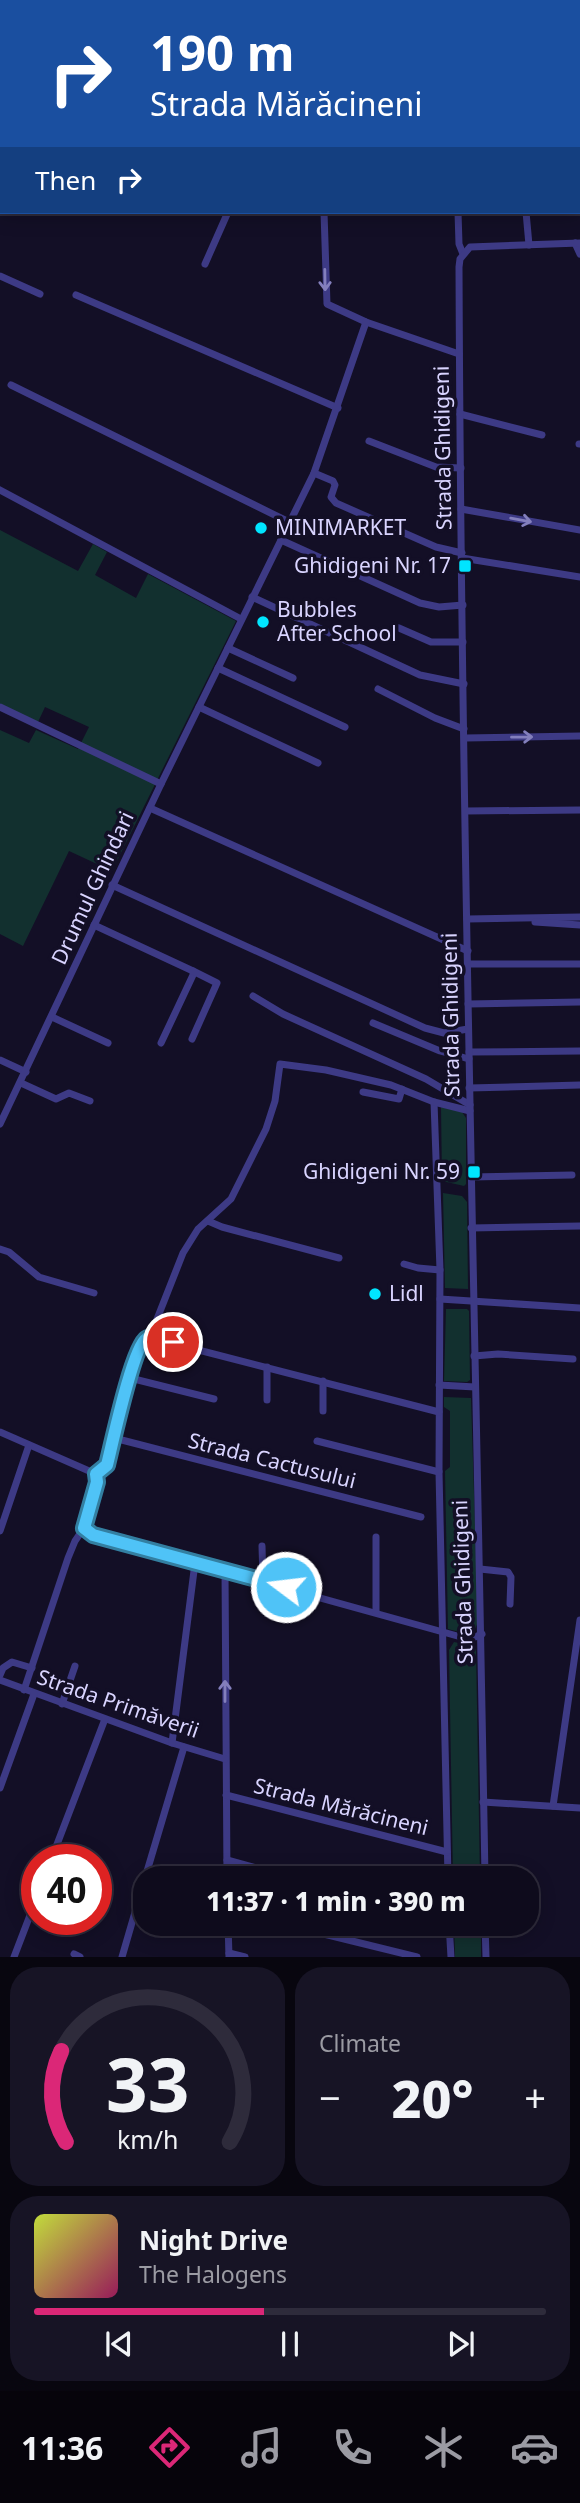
<!DOCTYPE html>
<meta charset="utf-8">
<style>
:root{--surface:#0e0b1c;--page:#171425;--text:#f1f3f6;--muted:#9b9ba3;--line:#2e2b3b;--accent:#db2777}
body{margin:0;font-family:"Noto Sans",sans-serif;background:var(--page);color:var(--text);height:100vh;display:flex;flex-direction:column;font-size:26px;white-space:nowrap}
*{box-sizing:border-box;margin:0}
p{font-size:23px;color:var(--muted)}
.icon{flex:none;width:38px;height:38px;fill:none;stroke:currentColor;stroke-width:2;stroke-linecap:round;stroke-linejoin:round}
.map{position:relative;height:1957px;overflow:hidden}
.side{display:flex;flex-direction:column;gap:10px;padding:10px;background:#08060f;flex:1}
.side>*{flex:none}
.hud{position:absolute;left:0px;top:0px;width:581px;height:214px;box-shadow:0 4px 18px #0003,0 0 0 2px var(--line);background:#1a4fa0;color:#fff;overflow:hidden}
.speed{position:absolute;left:21px;top:1844px;display:flex;gap:14px;font-size:35px;font-weight:700;text-align:center}
.speed>*{display:grid;place-content:center;width:91px;height:91px;border-radius:50%;background:var(--surface);box-shadow:0 4px 18px #0003,0 0 0 2px var(--line);line-height:1}
.speed .limit{border:10px solid #d22;background:#fff;color:#111}
.pin{position:absolute;display:grid;place-items:center;width:60px;height:60px;color:#fff;margin:-30px;border:4px solid #fff;border-radius:50%;box-shadow:0 2px 7px #0007}
.me{position:absolute;width:77px;margin:-38px;rotate:285deg;stroke-linejoin:round;filter:drop-shadow(0 0 5px #0008)}
.turn{display:flex;align-items:center;gap:24px;height:147px;padding:0 35px;font-size:32px}
.turn .icon{width:91px;height:91px;stroke-width:2.5}
.turn b{display:block;font-size:49px;line-height:60px}
.then{display:flex;align-items:center;height:66px;padding:0 35px;background:#0003;gap:14px;font-size:26px}
.big{font-size:52px;font-weight:800;line-height:1.1}
.side .widget{flex:1;display:flex;flex-direction:column;justify-content:center;gap:10px;min-width:0;padding:0 24px;border-radius:28px;background:var(--page)}
.side .dial{align-items:center;gap:0}
.dial svg{height:182px;overflow:visible;fill:none;stroke:var(--line);stroke-width:7;stroke-linecap:round;text-anchor:middle}
.dial text{fill:var(--text);stroke:none}
.song{display:flex;align-items:center;gap:21px}
.cover{width:84px;height:84px;border-radius:10px;background:linear-gradient(135deg,hsl(70 70% 55%),hsl(330 70% 35%))}
.played{height:7px;border-radius:4px;background:linear-gradient(90deg,var(--accent) 45%,var(--line) 45%)}
.keys{display:flex;justify-content:space-around;direction:ltr}
.heat{display:flex;justify-content:space-between;align-items:center;font-size:38px;direction:ltr}
.side .tiles{flex:1;display:grid;gap:10px;grid-template-columns:1fr 1fr}
.widget:last-child{grid-column:span 2}
.trip{position:absolute;left:133px;top:1866px;width:406px;height:70px;border-radius:28px;background:var(--surface);box-shadow:0 4px 18px #0003,0 0 0 2px var(--line);font-weight:800;line-height:70px;text-align:center}
.tabs{display:flex;height:112px;justify-content:space-around;align-items:center;background:#06040b;color:var(--muted)}
.tabs .icon{width:49px;height:49px}
.tabs .active{color:var(--accent)}
.tabs b{font-size:32px;color:var(--text)}
.map>svg:first-child{display:block}
.green{fill:#12302f}
.lines{fill:none;stroke-linecap:round;stroke-linejoin:round}
.minor{stroke:#3d3a85;stroke-width:7}
.oneway{stroke:#837fbc}
.route-casing{stroke:#337fa1;stroke-width:18}
.route{stroke:#4fc3f7;stroke-width:12}
.poi-dot{fill:#00e5ff;stroke:#130f26;stroke-width:2.5}
.labels{text-anchor:middle;stroke-width:7;stroke-linejoin:round;paint-order:stroke}
.street-label{font-size:21px;fill:#d9d4ff;stroke:#130f26}
.poi-label{font-size:21px;fill:#d9d4ff;stroke:#130f26;text-anchor:start}
</style>
<div class="map">
<svg width="580" height="1957" viewBox="0 0 580 1957">
<rect width="100%" height="100%" fill="#130f26"/>
<g class="green">
<path d="M 0,530 L 78,571 L 93,544 L 107,552 L 95,575 L 136,598 L 148,574 L 236,621 L 112,871 L 69,851 L 23,946 L 0,934 L 0,730 L 29,743 L 36,730 L 78,749 L 89,727 L 45,707 L 38,722 L 0,704 Z"/>
<path d="M 441,1107 L 462,1112 L 466,1118 L 466,1184 L 464,1186 L 442,1181 Z"/>
<path d="M 443,1193 L 462,1196 L 467,1202 L 468,1289 L 445,1288 Z"/>
<path d="M 446,1309 L 467,1309 L 469,1311 L 470,1380 L 467,1382 L 444,1381 Z"/>
<path d="M 444,1397 L 471,1398 L 478,1622 L 475,1629 L 467,1634 L 448,1629 L 445,1471 L 450,1467 L 450,1411 L 444,1407 Z"/>
<path d="M 454,1642 L 468,1645 L 476,1649 L 480,1878 L 453,1878 L 449,1650 Z"/>
<path d="M 454,1923 L 481,1923 L 481,1957 L 455,1957 Z"/>
</g>
<g class="lines">
<g class="minor">
<path d="M 104,0 L 108,2"/>
<path d="M 238,0 L 242,2"/>
<path d="M 366,0 L 370,2"/>
<path d="M 454,0 L 454,2"/>
<path d="M 0,25 L 2,26"/>
<path d="M 579,28 L 580,28"/>
<path d="M 324,212 L 327,304 L 366,322 L 459,354"/>
<path d="M 458,212 L 459,244 L 463,254"/>
<path d="M 526,212 L 529,245"/>
<path d="M 575,243 L 580,254"/>
<path d="M 205,264 L 228,212"/>
<path d="M 0,276 L 40,294"/>
<path d="M 76,295 L 338,408"/>
<path d="M 11,385 L 289,522"/>
<path d="M 460,414 L 542,435"/>
<path d="M 369,441 L 436,467 L 461,468"/>
<path d="M 579,444 L 580,444"/>
<path d="M 314,473 L 333,481 L 335,485 L 331,497 L 336,503 L 436,547 L 462,553"/>
<path d="M 0,490 L 241,619"/>
<path d="M 461,509 L 580,530"/>
<path d="M 281,540 L 420,603 L 439,607 L 463,605"/>
<path d="M 462,558 L 580,577"/>
<path d="M 252,597 L 420,675 L 464,684"/>
<path d="M 399,628 L 431,642 L 463,642"/>
<path d="M 228,648 L 293,678"/>
<path d="M 218,668 L 345,727"/>
<path d="M 378,689 L 435,718 L 464,729"/>
<path d="M 0,707 L 161,784"/>
<path d="M 199,707 L 318,763"/>
<path d="M 465,738 L 580,736"/>
<path d="M 150,808 L 468,951"/>
<path d="M 466,811 L 580,810"/>
<path d="M 112,885 L 425,1028 L 444,1033 L 468,1029"/>
<path d="M 467,919 L 580,917"/>
<path d="M 535,922 L 580,925"/>
<path d="M 94,925 L 193,971 L 193,975 L 161,1043"/>
<path d="M 468,964 L 580,964"/>
<path d="M 253,996 L 283,1014 L 426,1079 L 470,1105"/>
<path d="M 468,1004 L 580,1002"/>
<path d="M 52,1017 L 108,1043"/>
<path d="M 373,1023 L 440,1051 L 469,1059"/>
<path d="M 192,1039 L 217,983 L 193,971"/>
<path d="M 469,1052 L 580,1051"/>
<path d="M 0,1060 L 26,1072"/>
<path d="M 21,1083 L 56,1099 L 69,1093 L 90,1101"/>
<path d="M 469,1088 L 580,1085"/>
<path d="M 363,1092 L 399,1099 L 402,1089"/>
<path d="M 434,1102 L 440,1270 L 439,1472 L 448,1878"/>
<path d="M 0,1124 L 161,784 L 314,473 L 366,322"/>
<path d="M 471,1177 L 572,1175"/>
<path d="M 208,1221 L 222,1227 L 339,1258"/>
<path d="M 471,1228 L 580,1226"/>
<path d="M 0,1249 L 9,1252 L 39,1277 L 94,1293"/>
<path d="M 404,1264 L 418,1268 L 440,1270"/>
<path d="M 440,1299 L 580,1308"/>
<path d="M 152,1337 L 157,1319 L 183,1253 L 198,1229 L 231,1199 L 266,1129 L 275,1101 L 280,1064 L 326,1070 L 391,1085 L 434,1102 L 470,1111"/>
<path d="M 474,1356 L 498,1354 L 573,1359"/>
<path d="M 267,1367 L 267,1400"/>
<path d="M 130,1378 L 214,1399"/>
<path d="M 439,1385 L 475,1387"/>
<path d="M 323,1411 L 323,1381"/>
<path d="M 0,1432 L 96,1474"/>
<path d="M 114,1438 L 421,1517"/>
<path d="M 317,1441 L 439,1472"/>
<path d="M 96,1474 L 98,1482 L 84,1524 L 84,1528 L 93,1535 L 461,1637 L 475,1637 L 482,1634"/>
<path d="M 96,1474 L 107,1466 L 138,1352 L 148,1337 L 439,1412"/>
<path d="M 0,1531 L 29,1445"/>
<path d="M 376,1537 L 376,1612"/>
<path d="M 262,1546 L 263,1580"/>
<path d="M 480,1569 L 508,1572 L 511,1577 L 510,1604"/>
<path d="M 225,1570 L 227,1878"/>
<path d="M 0,1675 L 3,1668 L 12,1662 L 32,1668"/>
<path d="M 0,1680 L 172,1743 L 225,1759"/>
<path d="M 24,1690 L 68,1558 L 75,1541 L 84,1528"/>
<path d="M 62,1704 L 75,1666"/>
<path d="M 172,1743 L 195,1563"/>
<path d="M 0,1788 L 34,1694"/>
<path d="M 226,1795 L 447,1852"/>
<path d="M 483,1802 L 580,1808"/>
<path d="M 553,1806 L 580,1620"/>
<path d="M 51,1860 L 105,1719"/>
<path d="M 227,1860 L 294,1878"/>
<path d="M 145,1878 L 184,1747"/>
<path d="M 485,1878 C 476,1341 461,804 459,267 L 460,259 L 470,247 L 580,243"/>
<path d="M 228,1923 L 229,1957"/>
<path d="M 279,1923 L 417,1957"/>
<path d="M 449,1923 L 451,1957"/>
<path d="M 485,1923 L 486,1957"/>
<path d="M 229,1953 L 245,1957"/>
<path d="M 74,1954 L 80,1957"/>
<path d="M 14,1957 L 37,1897"/>
<path d="M 122,1957 L 145,1878"/>
</g>
</g>
<defs><path id="oneway-shaft" d="M-6 0H5M1.5-3L5.5 0L1.5 3" fill="none" stroke-width="1.6" stroke-linecap="round" stroke-linejoin="round" transform="scale(1.75)"/></defs>
<g class="oneway">
<use href="#oneway-shaft" transform="translate(325 280) rotate(89)"/>
<use href="#oneway-shaft" transform="translate(521 520) rotate(10)"/>
<use href="#oneway-shaft" transform="translate(522 737) rotate(-1)"/>
<use href="#oneway-shaft" transform="translate(225 1691) rotate(-90)"/>
</g>
<g class="lines">
<defs>
<path id="route" d="M 173,1342 C 166,1340 153,1334 146,1339 C 133,1347 112,1445 107,1465 L 96,1474 L 97,1482 L 84,1528 L 93,1535 L 286,1587"/>
</defs>
<use href="#route" class="route-casing"/>
<use href="#route" class="route"/>
</g>
<g class="poi-dot">
<circle cx="261" cy="528" r="7"/>
<rect x="458" y="559" width="14" height="14" rx="3.5"/>
<circle cx="263" cy="622" r="7"/>
<rect x="467" y="1165" width="14" height="14" rx="3.5"/>
<circle cx="375" cy="1294" r="7"/>
</g>
<g class="labels">
<g class="street-label">
<text transform="translate(443 448) rotate(-91)" y="7">Strada Ghidigeni</text>
<text transform="translate(93 888) rotate(-65)" y="7">Drumul Ghindari</text>
<text transform="translate(451 1015) rotate(-91)" y="7">Strada Ghidigeni</text>
<text transform="translate(272 1461) rotate(14)" y="7">Strada Cactusului</text>
<text transform="translate(463 1582) rotate(-92)" y="7">Strada Ghidigeni</text>
<text transform="translate(118 1704) rotate(19)" y="7">Strada Primăverii</text>
<text transform="translate(341 1807) rotate(14)" y="7">Strada Mărăcineni</text>
</g>
<g class="poi-label">
<text x="275" y="535">MINIMARKET</text>
<text x="451" y="573" text-anchor="end">Ghidigeni Nr. 17</text>
<text x="277" y="617">Bubbles<tspan x="277" dy="24">After School</tspan></text>
<text x="460" y="1179" text-anchor="end">Ghidigeni Nr. 59</text>
<text x="389" y="1301">Lidl</text>
</g>
</g>
</svg>
<div class="speed"><div class="limit">40</div></div>
<div class="pin" style="left:173px;top:1342px;background:#d93025"><svg class="icon" aria-label="arrive" viewBox="0 0 24 24"><path d="M6 21V4h12l-3 4 3 4H6"/></svg></div>
<svg class="me" style="left:286px;top:1587px" viewBox="-20 -20 40 40"><circle r="17" fill="#4fc3f7" stroke="#fff" stroke-width="3"/><path d="M0-11L8 9 0 5-8 9z" fill="#fff"/></svg>
<div class="trip">11:37 · 1 min · 390 m</div>
<div class="hud">
<div class="turn"><svg class="icon" aria-label="right" viewBox="0 0 24 24"><path d="M7 20v-9h11M14 6l5 5-5 5"/></svg><div><b>190 m</b>Strada Mărăcineni</div></div>
<div class="then">Then<svg class="icon" aria-label="right" viewBox="0 0 24 24"><path d="M7 20v-9h11M14 6l5 5-5 5"/></svg></div>
</div>
</div>
<section class="side">
<div class="tiles">
<div class="widget dial"><svg viewBox="0 0 100 80">
<path d="M14 69A42 42 0 1 1 86 69"/>
<path d="M14 69A42 42 0 0 1 12 29" stroke="#db2777"/>
<text x="50" y="56" font-size="32" font-weight="700">33</text>
<text x="50" y="72" font-size="11">km/h</text>
</svg></div>
<div class="widget"><p>Climate</p>
<div class="heat"><a>−</a><b class="big">20°</b><a>+</a></div>
</div>
<div class="widget">
<div class="song"><i class="cover"></i><div><b>Night Drive</b><p>The Halogens</p></div></div>
<div class="played"></div>
<div class="keys"><svg class="icon" aria-label="previous" viewBox="0 0 24 24"><path d="M18 5L8 12l10 7zM5 5v14"/></svg><svg class="icon" aria-label="pause" viewBox="0 0 24 24"><path d="M8 5v14M16 5v14"/></svg><svg class="icon" aria-label="next" viewBox="0 0 24 24"><path d="M6 5l10 7-10 7zM19 5v14"/></svg></div>
</div>
</div>
</section>
<nav class="tabs">
<b>11:36</b>
<svg class="icon active" aria-label="directions" viewBox="0 0 24 24"><path d="M12 3l9 9-9 9-9-9zM9 14v-3h6M13 9l2 2-2 2"/></svg>
<svg class="icon" aria-label="music" viewBox="0 0 24 24"><path d="M9 18V5l10-2v13"/><circle cx="6" cy="18" r="3"/><circle cx="16" cy="16" r="3"/></svg>
<svg class="icon" aria-label="phone" viewBox="0 0 24 24"><path d="M5 4h4l2 5-3 2q2 4 5 5l2-3 5 2v4C11 20 4 13 5 4z"/></svg>
<svg class="icon" aria-label="climate" viewBox="0 0 24 24"><path d="M12 3v18M4 7l16 10M4 17L20 7"/></svg>
<svg class="icon" aria-label="car" viewBox="0 0 24 24"><path d="M5 17H2v-5l4-1 3-4h7l3 4 3 1v5h-3M9 17h6M6 11h13"/><circle cx="7" cy="17" r="2"/><circle cx="17" cy="17" r="2"/></svg>
</nav>
